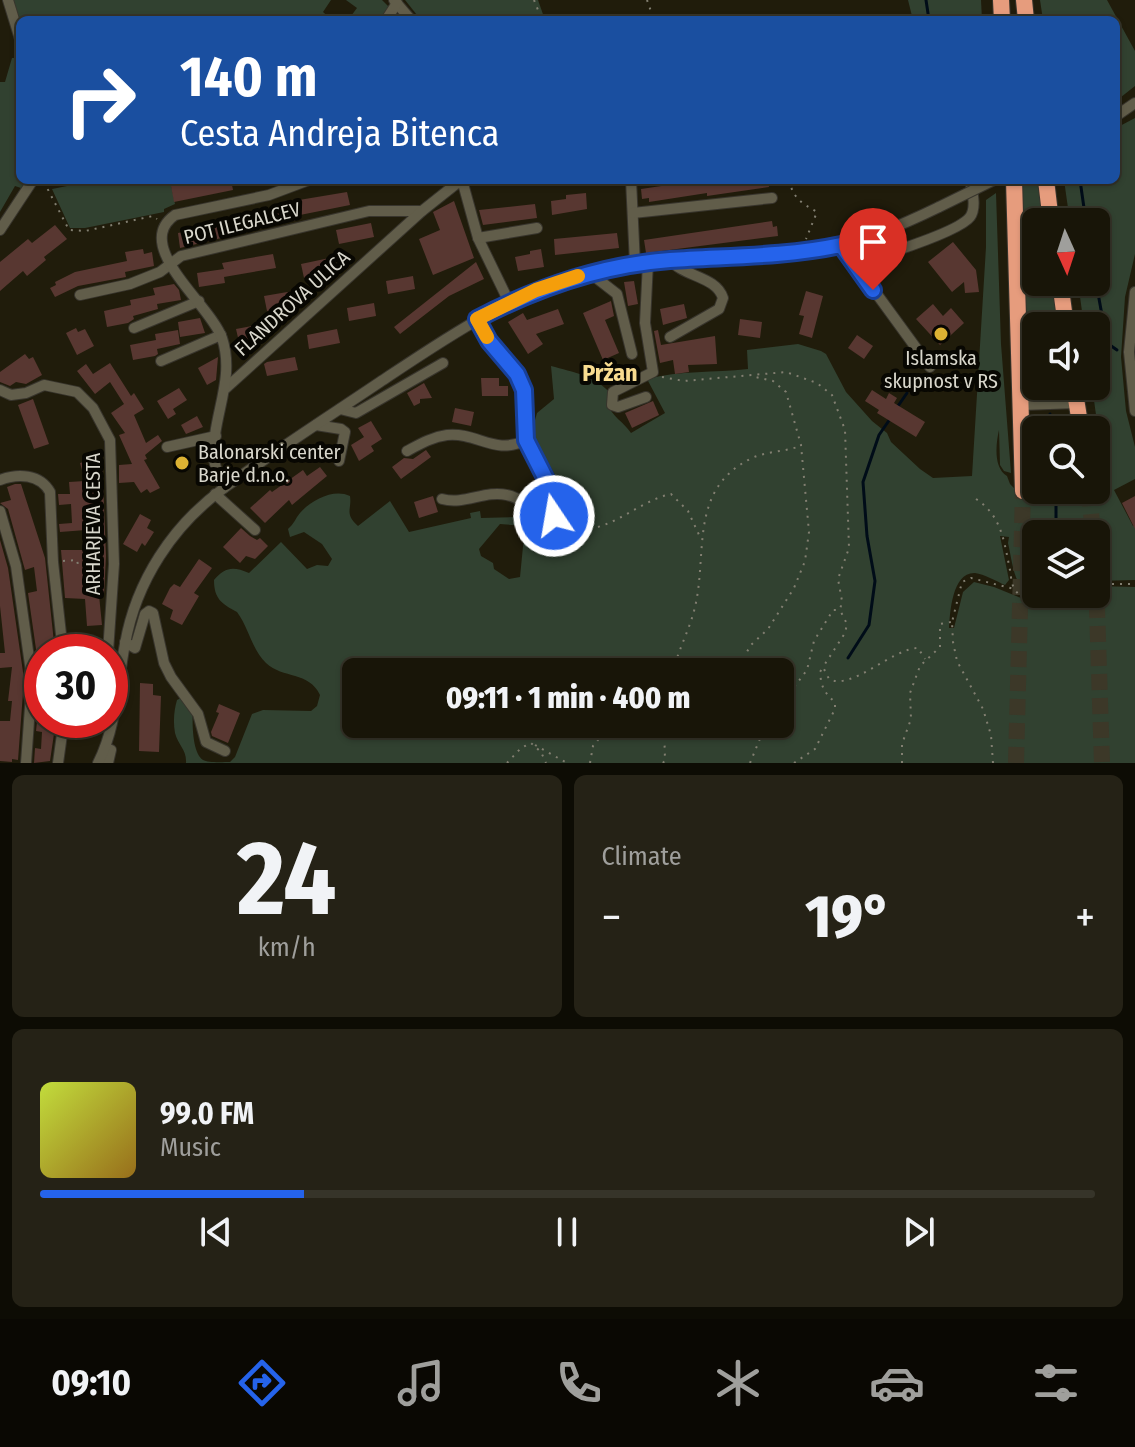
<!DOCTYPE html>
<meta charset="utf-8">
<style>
:root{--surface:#181508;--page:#252216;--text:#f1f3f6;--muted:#9f9f9c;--line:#363429;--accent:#2563eb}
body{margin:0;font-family:"Fira Sans Condensed",sans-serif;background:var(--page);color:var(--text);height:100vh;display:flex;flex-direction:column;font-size:30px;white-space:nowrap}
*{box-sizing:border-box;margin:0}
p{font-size:26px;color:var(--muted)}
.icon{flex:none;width:44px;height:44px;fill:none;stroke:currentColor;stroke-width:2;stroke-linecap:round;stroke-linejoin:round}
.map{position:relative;height:763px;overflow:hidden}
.side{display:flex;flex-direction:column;gap:12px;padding:12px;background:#0d0c04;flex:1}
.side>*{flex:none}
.top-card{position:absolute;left:16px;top:16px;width:1104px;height:168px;border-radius:12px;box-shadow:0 2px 6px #0004,0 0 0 2px var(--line);background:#1a4fa0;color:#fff;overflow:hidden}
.needle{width:52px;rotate:177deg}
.fabs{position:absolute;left:1022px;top:208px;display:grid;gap:16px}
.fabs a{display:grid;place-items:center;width:88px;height:88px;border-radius:12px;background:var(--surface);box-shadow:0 2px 6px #0004,0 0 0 2px var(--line);font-size:40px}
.speed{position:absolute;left:24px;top:634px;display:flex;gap:16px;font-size:40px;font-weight:700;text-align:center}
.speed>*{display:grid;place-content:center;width:104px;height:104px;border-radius:50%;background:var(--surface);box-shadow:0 2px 6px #0004,0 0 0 2px var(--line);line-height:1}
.speed .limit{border:12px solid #d22;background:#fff;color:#111}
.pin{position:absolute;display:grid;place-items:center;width:68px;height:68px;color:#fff;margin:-82px -34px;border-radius:50% 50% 50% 0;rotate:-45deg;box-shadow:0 0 8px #0007}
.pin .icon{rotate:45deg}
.me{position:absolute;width:88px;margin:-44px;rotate:348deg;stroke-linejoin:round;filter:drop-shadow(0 0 6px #0008)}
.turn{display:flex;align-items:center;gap:28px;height:168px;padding:0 32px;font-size:36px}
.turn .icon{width:104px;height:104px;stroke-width:2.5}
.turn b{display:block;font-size:56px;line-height:68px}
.big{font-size:60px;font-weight:800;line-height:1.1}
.side .tile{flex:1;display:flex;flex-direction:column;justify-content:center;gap:12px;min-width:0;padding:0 28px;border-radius:12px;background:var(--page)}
.side .dial{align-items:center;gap:0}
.dial b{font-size:104px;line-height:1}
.song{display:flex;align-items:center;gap:24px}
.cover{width:96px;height:96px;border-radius:12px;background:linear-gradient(135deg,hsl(70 70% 55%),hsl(40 70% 35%))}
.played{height:8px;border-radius:4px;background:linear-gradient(90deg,var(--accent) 25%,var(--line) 25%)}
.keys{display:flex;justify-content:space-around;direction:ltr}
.heat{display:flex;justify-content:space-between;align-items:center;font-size:44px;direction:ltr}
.side .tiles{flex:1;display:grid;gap:12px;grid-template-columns:1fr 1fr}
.tile:last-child{grid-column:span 2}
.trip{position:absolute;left:342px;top:658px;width:452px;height:80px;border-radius:12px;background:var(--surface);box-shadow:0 2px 6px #0004,0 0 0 2px var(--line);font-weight:800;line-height:80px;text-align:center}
.dock{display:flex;height:128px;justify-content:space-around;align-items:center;background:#0a0803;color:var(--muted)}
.dock .icon{width:56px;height:56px}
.dock .on{color:var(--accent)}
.dock b{font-size:36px;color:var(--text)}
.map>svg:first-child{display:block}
.green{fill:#314130;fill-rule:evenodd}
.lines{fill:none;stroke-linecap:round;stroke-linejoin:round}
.stream{stroke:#000c18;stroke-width:3}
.building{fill:#583731}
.highway-tunnel{stroke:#3c3828;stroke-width:16;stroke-dasharray:16 8;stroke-linecap:butt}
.minor-casing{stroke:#38352d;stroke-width:12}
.highway-casing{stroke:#38352d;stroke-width:18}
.path{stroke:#827f71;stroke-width:2;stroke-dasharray:2 6;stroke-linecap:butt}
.minor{stroke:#615d4a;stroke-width:10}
.highway{stroke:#e69c7d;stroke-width:16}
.minor-bridge-casing{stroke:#38352d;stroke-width:12;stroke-linecap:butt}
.minor-bridge{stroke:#615d4a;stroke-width:10}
.route-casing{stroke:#184099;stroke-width:20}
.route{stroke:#2563eb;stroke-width:14}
.slow{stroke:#f59e0b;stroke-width:14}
.poi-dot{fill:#dcb233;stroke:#080702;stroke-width:3}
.labels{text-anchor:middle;stroke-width:8;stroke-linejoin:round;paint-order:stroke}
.street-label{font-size:20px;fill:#d9d7cc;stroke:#080702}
.poi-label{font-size:20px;fill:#d9d7cc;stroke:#080702}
.quarter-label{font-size:24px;font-weight:bold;fill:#f9dc90;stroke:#080702}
</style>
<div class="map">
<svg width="1135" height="763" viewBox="0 0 1135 763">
<rect width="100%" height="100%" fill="#201c0b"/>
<g class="green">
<path d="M 11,0 L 331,0 L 323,12 L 332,20 L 20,20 L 20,27 Z"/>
<path d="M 346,0 L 382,0 L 390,8 L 381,20 L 348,20 L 357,8 Z"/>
<path d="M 405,0 L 538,0 L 545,20 L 421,20 Z"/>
<path d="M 908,0 L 981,0 L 982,20 L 913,20 Z"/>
<path d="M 1040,0 L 1107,0 L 1135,51 L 1135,86 L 1116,101 L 1116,20 L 1043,20 Z"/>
<path d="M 12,58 L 20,58 L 20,138 L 18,145 L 20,180 L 29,180 L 24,189 L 15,186 L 0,212 L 0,82 L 5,82 Z"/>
<path d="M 1135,118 L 1135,254 L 1125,297 L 1121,357 L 1126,411 L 1135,447 L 1135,479 L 1114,490 L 1133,526 L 1135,525 L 1135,580 L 1096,581 L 1096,534 L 1036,534 L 1036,594 L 1054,594 C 1014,601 1015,574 1008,543 L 1009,537 L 1000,536 L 1009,580 L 1005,585 C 996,581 984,574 975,573 C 952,572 950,613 949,628 L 954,628 L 963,592 L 974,582 L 994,587 L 1036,604 L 1071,594 L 1096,594 L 1096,586 L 1135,587 L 1135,763 L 186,763 C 187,750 178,745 175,733 C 173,722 174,710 177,700 L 181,698 L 193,709 C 192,721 192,753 203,760 C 208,763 223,762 230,762 L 235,757 L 252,714 L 263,710 L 311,711 L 317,706 L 320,695 C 309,671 283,679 266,663 C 251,648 249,628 237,612 C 222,604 214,599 214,580 C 225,567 233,566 249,573 L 281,542 L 307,569 L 317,565 L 328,566 L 332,559 L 322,544 L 304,532 L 290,537 L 288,529 C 294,524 295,519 300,513 C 311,500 334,488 350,496 C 352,510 344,513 358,526 L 390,501 L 409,532 L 471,518 L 470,513 L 480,511 L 481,518 L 515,517 L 535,511 L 558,527 L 564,527 C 579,501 541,457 532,431 L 537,413 L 554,399 L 551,366 C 573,372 596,376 611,394 L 607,403 C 612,417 624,422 631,433 L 665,413 L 647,379 C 680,370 714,373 748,369 L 747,350 L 798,344 L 821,351 L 826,354 L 846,392 L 872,421 L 887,433 L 891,442 L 920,469 L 933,478 L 972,476 L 986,247 L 986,200 L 996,193 L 1001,344 L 1011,473 L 1004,471 L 1000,465 L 999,430 C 996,443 993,468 1007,476 L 1010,484 L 1017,491 L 1028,488 L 1036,474 L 1036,490 L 1096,490 L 1103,468 L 1110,457 L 1103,421 L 1097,422 L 1092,386 L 1096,386 L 1096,326 L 1084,326 L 1078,282 L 1096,282 L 1096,222 L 1070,222 L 1064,180 L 1116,180 L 1116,128 ZM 500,524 L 525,526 L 520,577 L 509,579 L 494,569 L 493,563 L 481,556 L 479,549 ZM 356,672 L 780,672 L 780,724 L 356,724 Z"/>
<path d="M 132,180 L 170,180 L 175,204 L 164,209 L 164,212 L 85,228 L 70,228 L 52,189 L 87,182 L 132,183 Z"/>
<path d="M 1021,180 L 1038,180 L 1044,222 L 1036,222 L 1036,282 L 1052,282 L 1058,326 L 1036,326 L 1036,386 L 1061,386 L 1058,393 L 1048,399 L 1035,395 L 1029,382 Z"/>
</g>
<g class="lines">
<g class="stream">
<path d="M 926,0 L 929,20"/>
<path d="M 1080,180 L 1086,222"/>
<path d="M 1096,282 L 1107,343 L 1117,350"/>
<path d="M 898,406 L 907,393"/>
<path d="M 1050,414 L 1051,430"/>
<path d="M 1056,490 L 1056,534"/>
<path d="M 1039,595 L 1039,594"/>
<path d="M 848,658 L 869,625 L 875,581 L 867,536 L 863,482 L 879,435 L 890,419"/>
</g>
</g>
<g class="building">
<path d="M 190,180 L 231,180 L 233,190 L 174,202 L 171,186 Z"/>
<path d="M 702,180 L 704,183 L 725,180 L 768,180 L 769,187 L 707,196 L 707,193 L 649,202 L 649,198 L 642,199 L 641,189 Z"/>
<path d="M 347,192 L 350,205 L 300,215 L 301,219 L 275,225 L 272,211 L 300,206 L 299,200 Z"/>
<path d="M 586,193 L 587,209 L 552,215 L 551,201 L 566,199 L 566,195 Z"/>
<path d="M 454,201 L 474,258 L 433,275 L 419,239 L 440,230 L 433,212 Z"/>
<path d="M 535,204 L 537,218 L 483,225 L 479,210 Z"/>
<path d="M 244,219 L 246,232 L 180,248 L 178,233 Z"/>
<path d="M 772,221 L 773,227 L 777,226 L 778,236 L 646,253 L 644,240 Z"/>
<path d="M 371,223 L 374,237 L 339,244 L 336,230 Z"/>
<path d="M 55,225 L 67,239 L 44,257 L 46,260 L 27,276 L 23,271 L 0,291 L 0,262 L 28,239 L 32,243 Z"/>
<path d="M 617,233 L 619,248 L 555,255 L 554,239 Z"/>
<path d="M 953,242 L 976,270 L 979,292 L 965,293 L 964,282 L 952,292 L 928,262 Z"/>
<path d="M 143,249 L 144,254 L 152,252 L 154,266 L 125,272 L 126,277 L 78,286 L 55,297 L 50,288 L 56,285 L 55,282 L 75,272 L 127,261 L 125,252 Z"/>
<path d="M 541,249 L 544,267 L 518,271 L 515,257 L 530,254 L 530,251 Z"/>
<path d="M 273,254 L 276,268 L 224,277 L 225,283 L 199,287 L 197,273 L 224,269 L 222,263 Z"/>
<path d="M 334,257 L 337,271 L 304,278 L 301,264 Z"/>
<path d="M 476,262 L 484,279 L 449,296 L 400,334 L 394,327 Z"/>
<path d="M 413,276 L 415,289 L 388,294 L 386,281 Z"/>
<path d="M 634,281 L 638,304 L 628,306 L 624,282 Z"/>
<path d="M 174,284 L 179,290 L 181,300 L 157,304 L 158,309 L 133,316 L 134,319 L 128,323 L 107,327 L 104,311 L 131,305 L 130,300 L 155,295 L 153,288 Z"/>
<path d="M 299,290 L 302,304 L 267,311 L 264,296 Z"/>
<path d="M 806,291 L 823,296 L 812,338 L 799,334 L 804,316 L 799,315 Z"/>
<path d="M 611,301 L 614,316 L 605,320 L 619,353 L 603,360 L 583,313 Z"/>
<path d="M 374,303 L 376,316 L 349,321 L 347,308 Z"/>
<path d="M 684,304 L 687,318 L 663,325 L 660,309 Z"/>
<path d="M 933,304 L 943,316 L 951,308 L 964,323 L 940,345 L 916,319 Z"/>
<path d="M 558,309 L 564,324 L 536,334 L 543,344 L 528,354 L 508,322 L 523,313 L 527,320 Z"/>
<path d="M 200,318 L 205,333 L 180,337 L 178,322 Z"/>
<path d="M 740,319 L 762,322 L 760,338 L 738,335 Z"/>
<path d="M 263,324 L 266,337 L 239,342 L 236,329 Z"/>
<path d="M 76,328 L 78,332 L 85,329 L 94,346 L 77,355 L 66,333 Z"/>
<path d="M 337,329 L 340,343 L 309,349 L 307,335 Z"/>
<path d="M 178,330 L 180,344 L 157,349 L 158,354 L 155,356 L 133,360 L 130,345 L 156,340 L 155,334 Z"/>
<path d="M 658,330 L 661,345 L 715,336 L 717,364 L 688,365 L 689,372 L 675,374 L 673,360 L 660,363 L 654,331 Z"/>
<path d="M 857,335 L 873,346 L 864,359 L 848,348 Z"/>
<path d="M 25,354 L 29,359 L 33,357 L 42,375 L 26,384 L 16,382 L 10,386 L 0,382 L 0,372 Z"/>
<path d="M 218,357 L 216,380 L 207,385 L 198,368 Z"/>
<path d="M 295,357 L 298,370 L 267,376 L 264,364 L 267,362 Z"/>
<path d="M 110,363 L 131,396 L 134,393 L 144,409 L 134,415 L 146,443 L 158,435 L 162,441 L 145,455 L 147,459 L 144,460 L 160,488 L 150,493 L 147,489 L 141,493 L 134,482 L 119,483 L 119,465 L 132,464 L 119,435 L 125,433 L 111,413 L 124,404 L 110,382 L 95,394 L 77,371 L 86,364 L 93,374 Z"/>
<path d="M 481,378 L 499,378 L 499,386 L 508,386 L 508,396 L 482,396 Z"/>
<path d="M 424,383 L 432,398 L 420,399 L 420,403 L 414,406 L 407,393 Z"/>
<path d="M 179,388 L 187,400 L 173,409 L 176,414 L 168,419 L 157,401 Z"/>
<path d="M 872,390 L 886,399 L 889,393 L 897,398 L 894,403 L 925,422 L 916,437 L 877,413 L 879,410 L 865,401 Z"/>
<path d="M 33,399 L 49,444 L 34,449 L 18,405 Z"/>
<path d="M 653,401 L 659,415 L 632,428 L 625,413 Z"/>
<path d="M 455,408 L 474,412 L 471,426 L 452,422 Z"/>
<path d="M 197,416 L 203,427 L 186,434 L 181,425 Z"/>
<path d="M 371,421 L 382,439 L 371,446 L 374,451 L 359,461 L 351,445 L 364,437 L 358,428 Z"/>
<path d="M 426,450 L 431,457 L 401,479 L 392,467 L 404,458 L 413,459 Z"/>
<path d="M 102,457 L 106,556 L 104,595 L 99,595 L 102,625 L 87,626 L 85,599 L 65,598 L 61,550 L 100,550 L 99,529 L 60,532 L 59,524 L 72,523 L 71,504 L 59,505 L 58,494 L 70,494 L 69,482 L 85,481 L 80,463 Z"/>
<path d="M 320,467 L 327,476 L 292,505 L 289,500 L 265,523 L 250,508 L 270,490 L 272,492 L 303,470 L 307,476 Z"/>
<path d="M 15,484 L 21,484 L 45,558 L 55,652 L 42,652 L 42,663 L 38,663 L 28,593 L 37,591 L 34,567 L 25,570 L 8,509 L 0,503 L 11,500 L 7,487 Z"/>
<path d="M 433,496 L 438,512 L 419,518 L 414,502 Z"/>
<path d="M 1135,496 L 1135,529 L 1122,503 Z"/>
<path d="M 140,514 L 151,520 L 147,528 L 154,532 L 145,546 L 142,543 L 137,552 L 123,544 Z"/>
<path d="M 241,528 L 250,536 L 257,540 L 260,538 L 268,546 L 255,559 L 246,556 L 240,563 L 223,547 Z"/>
<path d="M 0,540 L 8,568 L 24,679 L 18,760 L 12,759 L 12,762 L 0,761 L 0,721 L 10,721 L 12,701 L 8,701 L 12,667 L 0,668 L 0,653 L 5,653 L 0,606 Z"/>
<path d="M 199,559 L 212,568 L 194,593 L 199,596 L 182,625 L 170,619 L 173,610 L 162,604 L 170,588 L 174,584 L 180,587 Z"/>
<path d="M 140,683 L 153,684 L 153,695 L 161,696 L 159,752 L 139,751 Z"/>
<path d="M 219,704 L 240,713 L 228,743 L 212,736 L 211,732 L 219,713 L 216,712 Z"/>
<path d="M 44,720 L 56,720 L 50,761 L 34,763 L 35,748 L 41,749 L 42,732 L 36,731 L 37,722 L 43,722 Z"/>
</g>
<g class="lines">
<g class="highway-tunnel">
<path d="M 1089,490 L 1093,534"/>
<path d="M 1096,578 L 1102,763"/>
<path d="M 1016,763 L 1023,491"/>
</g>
<defs>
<g id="minor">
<path d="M 8,0 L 20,39"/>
<path d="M 394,0 L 411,20"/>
<path d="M 386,20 L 397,3"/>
<path d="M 1116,116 L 1135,103"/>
<path d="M 462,180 L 478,238 L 509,302"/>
<path d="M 631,180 L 635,264"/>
<path d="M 633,213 L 772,198"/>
<path d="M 0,230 L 33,180"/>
<path d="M 478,238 L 537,228"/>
<path d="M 841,245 L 930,367"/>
<path d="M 670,260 C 684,277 716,276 723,298 L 719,309 L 670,337"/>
<path d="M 854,264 C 877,257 958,233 970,217 C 977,207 972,191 970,180"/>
<path d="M 590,273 L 617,294 L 632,354"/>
<path d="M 1135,292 L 1129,352 L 1135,411"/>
<path d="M 80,295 L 130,284 L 160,272 L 181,256 L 369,211 L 422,211"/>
<path d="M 134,328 L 199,301"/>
<path d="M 161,361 L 221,335"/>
<path d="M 226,388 L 422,211 L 461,180"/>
<path d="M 0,390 L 11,395 L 26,393 L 44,385 L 77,392 L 93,408 L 110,440 L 114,564 L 108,652"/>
<path d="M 646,397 L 618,407 L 612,405 L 613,392 L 653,372 L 645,323 L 648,262"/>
<path d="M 1022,405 L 1077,403"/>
<path d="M 340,409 L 356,413 L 443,363"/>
<path d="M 316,425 L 341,429 L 345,432 L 339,461"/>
<path d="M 167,447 L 216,436"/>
<path d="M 407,451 C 420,444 432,437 447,435 C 478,432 495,456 526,440 L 524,390 L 517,374 L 489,341 L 477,319"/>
<path d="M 0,480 C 18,473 40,474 50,492 L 53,562 L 63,652"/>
<path d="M 224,488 C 220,478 215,469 214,459 C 211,418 236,380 222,338 C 210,304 131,246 175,215 L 269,195 L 309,180"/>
<path d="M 215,494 L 255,530"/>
<path d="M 442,499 C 465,505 485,490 507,495 C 524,498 537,516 554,516 L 557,501 L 526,440"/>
<path d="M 0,511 L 16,566 L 32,679 L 26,763"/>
<path d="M 125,642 L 135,648 L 145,614 L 149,611 L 153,613 L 164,663 L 171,677 L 198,714 L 206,742 L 225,751"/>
<path d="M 105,748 L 111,750 L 108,763"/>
<path d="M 58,763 L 64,720"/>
<path d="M 98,763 C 117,726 117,684 125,644 C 136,581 173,525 224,488 C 275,451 328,417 380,382 C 446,338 511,293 589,273 C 665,254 743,264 819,250 C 862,242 900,226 939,207"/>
</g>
<g id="highway">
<path d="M 1001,0 L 1002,20"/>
<path d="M 1024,0 L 1026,20"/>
<path d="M 1014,180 L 1023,491"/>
<path d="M 1046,180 L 1051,222"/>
<path d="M 1060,282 L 1066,326"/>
<path d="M 1074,386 L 1081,430"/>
</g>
</defs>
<use href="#minor" class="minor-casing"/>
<use href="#highway" class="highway-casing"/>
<g class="path">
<path d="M 534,0 L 542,20"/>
<path d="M 647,0 L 654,20"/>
<path d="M 790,180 C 791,197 803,204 817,212 L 806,239"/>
<path d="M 44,182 L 69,230 L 85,231 L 153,216 L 157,219"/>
<path d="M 662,377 L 684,381 L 786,372 L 817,383 L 832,395 L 845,430 L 849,548 L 838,579 L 842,601 L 840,610 L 847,624 L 845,633 L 823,667"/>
<path d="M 976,499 C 1002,516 1004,542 1010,570 C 1011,575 1011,583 1014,588 C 1023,606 1050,600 1065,594"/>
<path d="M 559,524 C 601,544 633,502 671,494 L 688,511 L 700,537"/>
<path d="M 63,561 L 77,560 L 78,565 L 104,564"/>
<path d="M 1096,584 L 1135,584"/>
<path d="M 673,672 C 678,650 690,629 695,607 C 708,553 688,489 752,458 C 767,451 785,452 800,446"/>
<path d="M 735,672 L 751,645 L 768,629 L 794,588 L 805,561 L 809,532 L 801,445 L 786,392 L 773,381 L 751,376"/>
<path d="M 780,706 L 807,670 L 814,641 L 833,610 L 840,610"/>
<path d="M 535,745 L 567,763"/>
<path d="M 507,763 L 521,748 L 531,743 L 541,752 L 546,763"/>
<path d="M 590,763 L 593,746 L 611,724"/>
<path d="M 663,763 L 665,760 L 664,724"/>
<path d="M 750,763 L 766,724"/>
<path d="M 794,763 L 815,749 L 835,709 L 835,702 C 824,693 821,686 820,672 L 823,667 L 829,679 C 852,691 891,649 918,648 L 925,659"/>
<path d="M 902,763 L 902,744 L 911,719 L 910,693 L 920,666 L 940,647 L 940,624 L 951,622"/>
<path d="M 993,763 L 991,735 L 983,709 L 957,661 L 953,642 L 952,622 L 962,582 L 971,578 L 1014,589"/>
</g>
<use href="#minor" class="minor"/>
<use href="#highway" class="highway"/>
<defs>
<path id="minor-bridge" d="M 939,207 L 994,180"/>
</defs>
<use href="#minor-bridge" class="minor-bridge-casing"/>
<use href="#minor-bridge" class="minor-bridge"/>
</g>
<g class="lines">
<defs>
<path id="route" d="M 554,516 L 557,501 L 526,440 L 524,390 L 517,374 L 489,341 L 477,319 C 538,287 601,265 670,260 C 727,256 784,257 841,245 L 873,290"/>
</defs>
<use href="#route" class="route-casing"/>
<use href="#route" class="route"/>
<path class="slow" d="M 487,337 L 477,319 L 536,290 L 578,276"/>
</g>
<g class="poi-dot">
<circle cx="941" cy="334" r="8"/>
<circle cx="182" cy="463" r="8"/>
</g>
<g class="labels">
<g class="street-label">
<text transform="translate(242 223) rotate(-14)" y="7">POT ILEGALCEV</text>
<text transform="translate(292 303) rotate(-42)" y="7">FLANDROVA ULICA</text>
<text transform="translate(93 524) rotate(-90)" y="7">ARHARJEVA CESTA</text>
</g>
<g class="poi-label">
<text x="941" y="365">Islamska<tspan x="941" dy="23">skupnost v RS</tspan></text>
<text x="198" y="459" text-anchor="start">Balonarski center<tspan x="198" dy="23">Barje d.n.o.</tspan></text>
</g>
<g class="quarter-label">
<text x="610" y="381">Pržan</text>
</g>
</g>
</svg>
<div class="fabs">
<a><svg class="needle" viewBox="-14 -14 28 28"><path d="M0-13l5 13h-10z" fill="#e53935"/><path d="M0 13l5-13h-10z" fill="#9f9f9c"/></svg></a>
<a><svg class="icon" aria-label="sound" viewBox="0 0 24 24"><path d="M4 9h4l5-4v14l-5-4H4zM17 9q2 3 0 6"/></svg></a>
<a><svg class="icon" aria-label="search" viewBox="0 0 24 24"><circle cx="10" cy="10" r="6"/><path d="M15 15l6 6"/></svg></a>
<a><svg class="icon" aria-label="layers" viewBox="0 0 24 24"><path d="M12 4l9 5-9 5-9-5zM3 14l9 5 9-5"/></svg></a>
</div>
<div class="speed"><div class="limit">30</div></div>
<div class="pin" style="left:873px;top:290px;background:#d93025"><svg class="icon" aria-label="arrive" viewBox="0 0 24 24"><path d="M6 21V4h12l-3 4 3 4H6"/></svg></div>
<svg class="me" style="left:554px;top:516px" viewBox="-20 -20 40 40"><circle r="17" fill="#2563eb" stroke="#fff" stroke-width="3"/><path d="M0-11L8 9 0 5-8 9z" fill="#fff"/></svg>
<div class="trip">09:11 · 1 min · 400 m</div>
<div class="top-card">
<div class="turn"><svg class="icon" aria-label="right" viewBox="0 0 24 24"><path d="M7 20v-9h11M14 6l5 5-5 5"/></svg><div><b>140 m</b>Cesta Andreja Bitenca</div></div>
</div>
</div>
<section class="side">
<div class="tiles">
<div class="tile dial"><b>24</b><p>km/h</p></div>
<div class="tile"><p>Climate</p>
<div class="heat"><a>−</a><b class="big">19°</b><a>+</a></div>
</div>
<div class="tile">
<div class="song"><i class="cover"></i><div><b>99.0 FM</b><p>Music</p></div></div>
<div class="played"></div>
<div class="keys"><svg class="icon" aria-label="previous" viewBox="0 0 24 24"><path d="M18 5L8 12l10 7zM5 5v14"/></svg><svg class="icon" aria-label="pause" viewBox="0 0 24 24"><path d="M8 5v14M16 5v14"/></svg><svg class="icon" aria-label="next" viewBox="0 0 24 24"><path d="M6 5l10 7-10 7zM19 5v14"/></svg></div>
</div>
</div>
</section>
<nav class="dock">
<b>09:10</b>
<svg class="icon on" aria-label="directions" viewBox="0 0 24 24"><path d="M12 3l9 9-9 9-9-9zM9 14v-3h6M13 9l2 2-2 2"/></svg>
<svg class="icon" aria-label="music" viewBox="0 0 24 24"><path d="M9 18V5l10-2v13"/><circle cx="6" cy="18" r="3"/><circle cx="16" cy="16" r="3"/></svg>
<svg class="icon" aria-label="phone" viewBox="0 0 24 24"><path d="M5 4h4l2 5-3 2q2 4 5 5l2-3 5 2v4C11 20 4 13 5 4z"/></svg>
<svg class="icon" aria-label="climate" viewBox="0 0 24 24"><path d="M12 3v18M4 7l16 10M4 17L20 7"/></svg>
<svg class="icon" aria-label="car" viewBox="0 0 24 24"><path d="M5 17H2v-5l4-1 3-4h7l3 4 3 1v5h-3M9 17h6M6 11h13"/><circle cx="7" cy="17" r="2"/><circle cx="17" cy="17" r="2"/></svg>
<svg class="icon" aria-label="filters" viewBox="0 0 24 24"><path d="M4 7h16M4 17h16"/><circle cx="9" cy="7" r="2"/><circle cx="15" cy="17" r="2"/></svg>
</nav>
